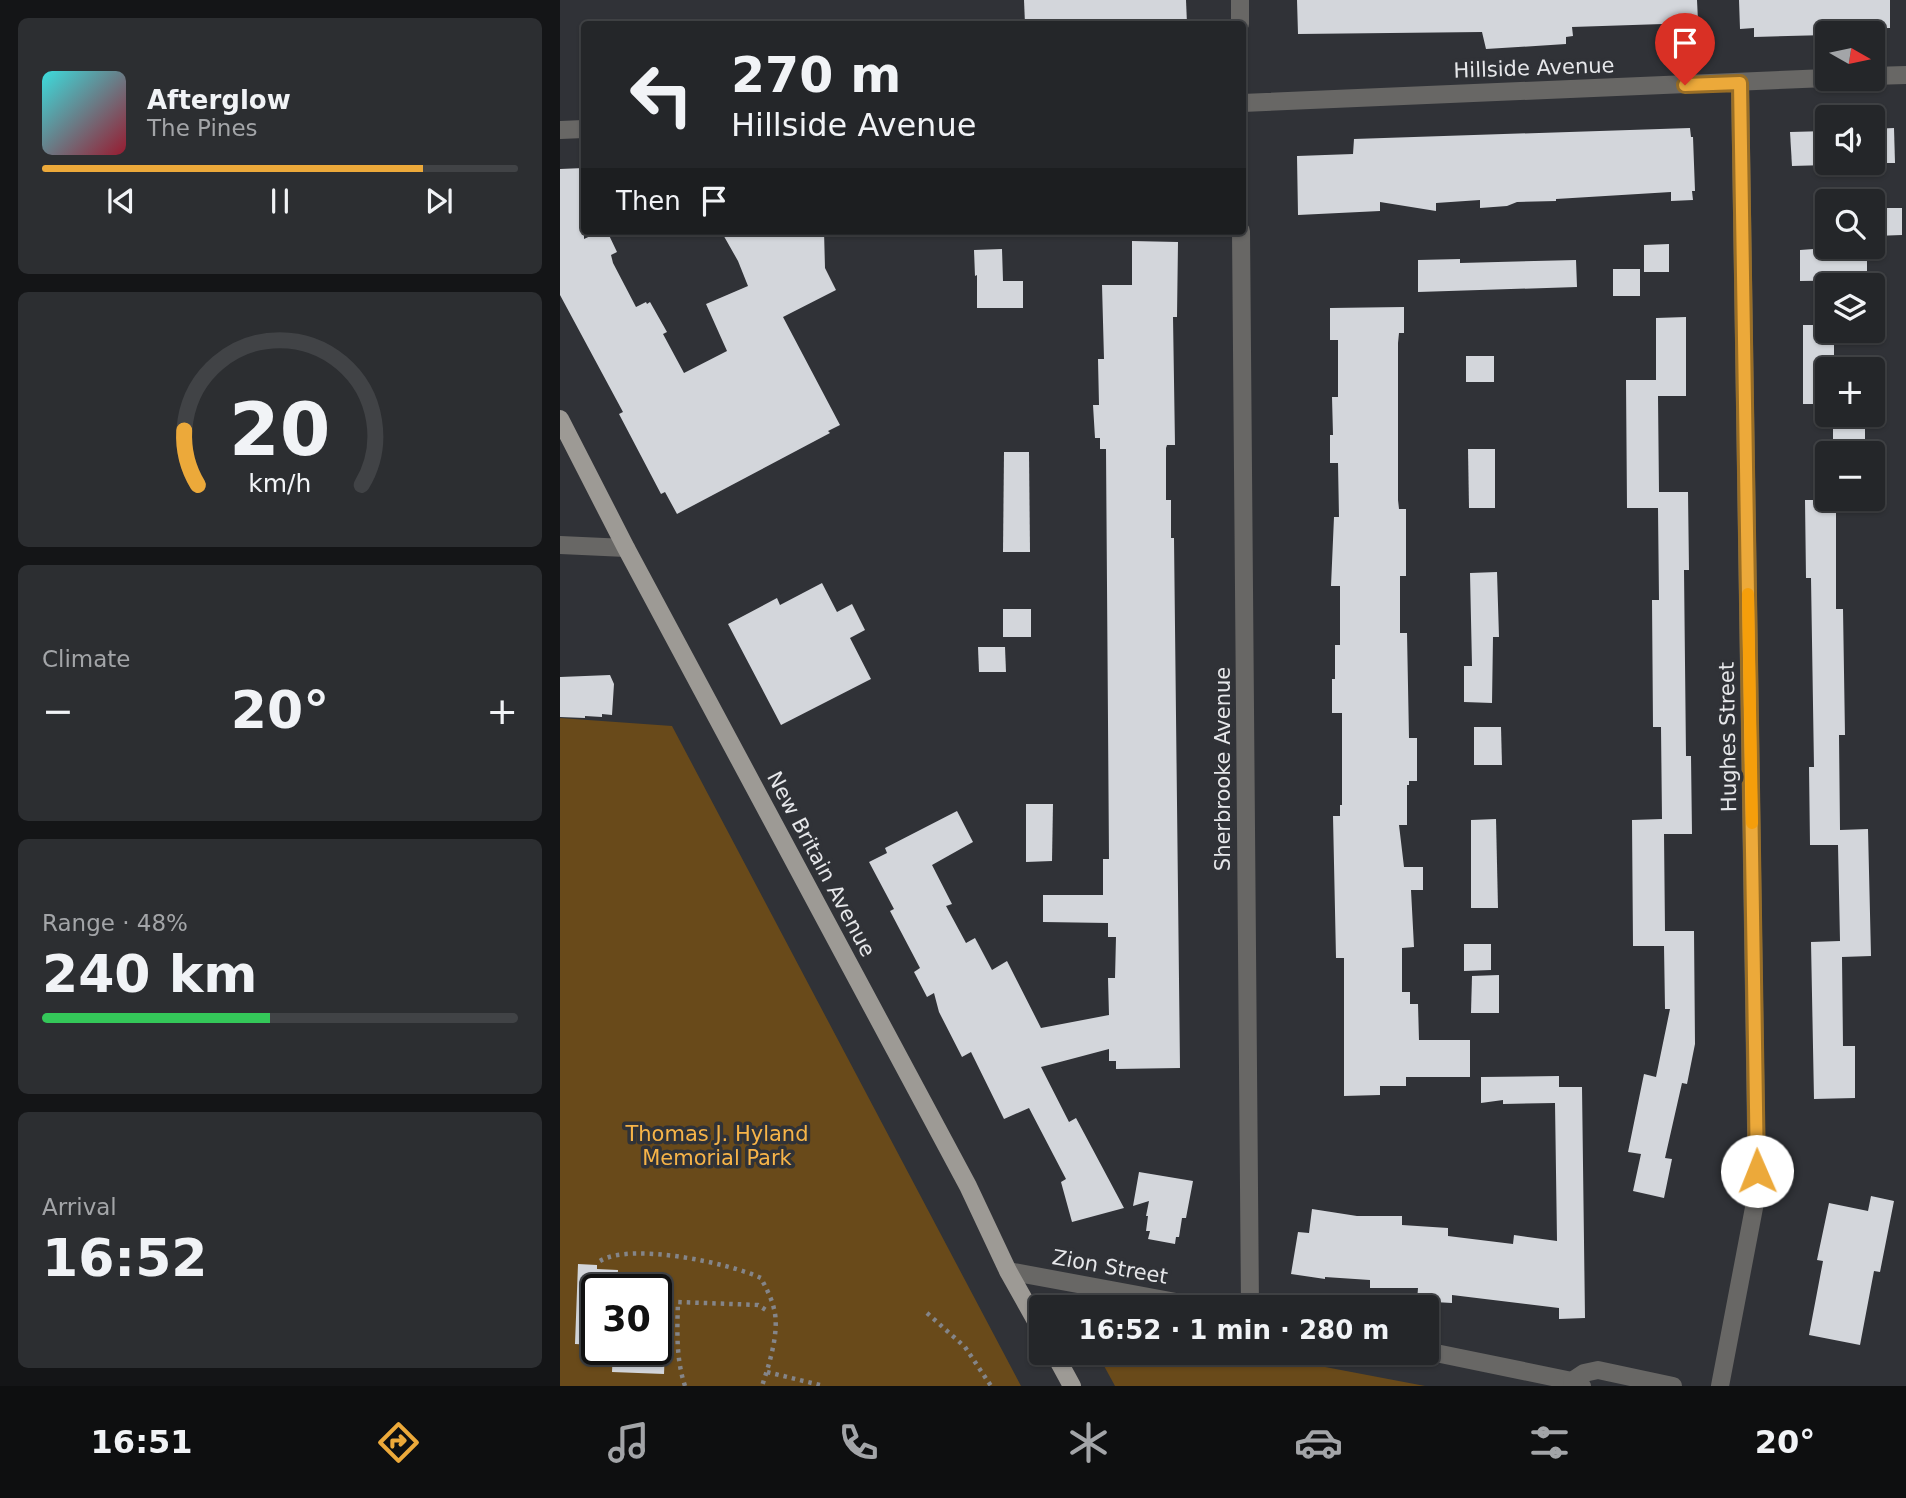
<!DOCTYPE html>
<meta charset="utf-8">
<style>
:root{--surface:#242629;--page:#2c2e31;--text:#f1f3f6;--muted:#a3a5a8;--line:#414346;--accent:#eca93a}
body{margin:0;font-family:"DejaVu Sans",sans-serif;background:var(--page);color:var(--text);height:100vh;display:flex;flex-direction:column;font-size:26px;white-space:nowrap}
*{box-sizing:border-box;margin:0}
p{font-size:23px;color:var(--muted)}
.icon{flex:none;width:38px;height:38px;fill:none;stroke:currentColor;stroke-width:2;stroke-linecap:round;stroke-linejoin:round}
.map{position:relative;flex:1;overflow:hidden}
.sheet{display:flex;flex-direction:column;gap:18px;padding:18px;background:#141517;width:560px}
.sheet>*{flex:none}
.guide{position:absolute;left:21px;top:21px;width:665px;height:214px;border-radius:7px;box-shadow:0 2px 5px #0004,0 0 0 2px var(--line);background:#242629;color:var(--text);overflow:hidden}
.needle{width:46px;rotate:99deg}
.tools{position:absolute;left:1255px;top:21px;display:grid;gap:14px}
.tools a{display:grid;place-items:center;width:70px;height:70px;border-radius:7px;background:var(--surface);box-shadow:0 2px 5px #0004,0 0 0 2px var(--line);font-size:35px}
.speed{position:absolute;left:21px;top:1274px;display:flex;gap:14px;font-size:35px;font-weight:700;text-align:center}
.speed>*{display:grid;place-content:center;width:91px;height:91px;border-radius:50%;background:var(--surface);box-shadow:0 2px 5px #0004,0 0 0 2px var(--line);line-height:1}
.speed .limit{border:4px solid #111;border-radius:10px;background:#fff;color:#111}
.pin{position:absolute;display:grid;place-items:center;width:60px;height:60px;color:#fff;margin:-72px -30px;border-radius:50% 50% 50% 0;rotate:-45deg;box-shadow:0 0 7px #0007}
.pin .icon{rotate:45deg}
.me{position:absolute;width:77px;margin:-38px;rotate:359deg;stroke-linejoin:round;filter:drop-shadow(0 0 5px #0008)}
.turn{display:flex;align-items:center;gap:24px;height:147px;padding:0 35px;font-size:32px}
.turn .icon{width:91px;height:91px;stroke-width:2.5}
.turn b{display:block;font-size:49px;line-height:60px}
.then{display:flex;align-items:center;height:66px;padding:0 35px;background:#0003;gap:14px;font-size:26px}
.big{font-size:52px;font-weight:700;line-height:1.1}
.sheet .widget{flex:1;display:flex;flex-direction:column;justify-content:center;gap:10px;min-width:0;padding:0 24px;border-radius:10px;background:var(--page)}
.sheet .dial{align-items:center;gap:0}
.dial svg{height:182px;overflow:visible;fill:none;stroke:var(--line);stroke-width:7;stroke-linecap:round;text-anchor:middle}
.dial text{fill:var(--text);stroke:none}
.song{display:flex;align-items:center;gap:21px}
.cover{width:84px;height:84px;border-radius:10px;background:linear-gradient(135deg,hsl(180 70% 55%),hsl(350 70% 35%))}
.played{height:7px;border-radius:4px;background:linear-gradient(90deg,var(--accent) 80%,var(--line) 80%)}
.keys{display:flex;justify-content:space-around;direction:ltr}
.heat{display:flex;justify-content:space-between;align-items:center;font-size:38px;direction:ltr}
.charge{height:10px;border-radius:5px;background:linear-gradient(90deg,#34c759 48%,var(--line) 0)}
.trip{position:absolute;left:469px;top:1295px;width:410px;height:70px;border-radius:7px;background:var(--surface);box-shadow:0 2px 5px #0004,0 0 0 2px var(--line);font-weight:700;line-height:70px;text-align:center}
.menu{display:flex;height:112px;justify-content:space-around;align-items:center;background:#0e0f10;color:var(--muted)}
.menu .icon{width:49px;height:49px}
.menu .active{color:var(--accent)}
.menu b{font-size:32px;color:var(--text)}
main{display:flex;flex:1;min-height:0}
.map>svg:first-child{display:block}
.green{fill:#694a1a;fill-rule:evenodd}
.building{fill:#d3d6db}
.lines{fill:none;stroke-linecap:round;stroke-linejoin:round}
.path{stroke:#848589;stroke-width:4.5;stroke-dasharray:3.5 5;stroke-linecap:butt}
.minor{stroke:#686765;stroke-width:18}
.major{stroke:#9d9a95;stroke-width:18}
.route-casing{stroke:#996e26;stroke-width:18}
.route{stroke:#eca93a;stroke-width:12}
.slow{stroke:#f59e0b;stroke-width:12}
.labels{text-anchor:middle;stroke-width:7;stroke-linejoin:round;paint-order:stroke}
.street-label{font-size:21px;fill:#e6e7ea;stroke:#303237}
.park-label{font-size:21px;fill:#f7b448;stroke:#303237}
</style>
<main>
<section class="sheet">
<div class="widget">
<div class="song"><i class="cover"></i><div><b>Afterglow</b><p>The Pines</p></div></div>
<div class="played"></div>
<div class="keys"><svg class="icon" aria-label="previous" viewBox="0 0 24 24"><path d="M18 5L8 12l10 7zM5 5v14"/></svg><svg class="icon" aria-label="pause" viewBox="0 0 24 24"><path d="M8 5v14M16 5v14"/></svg><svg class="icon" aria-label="next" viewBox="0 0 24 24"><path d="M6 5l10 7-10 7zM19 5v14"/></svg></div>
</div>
<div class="widget dial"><svg viewBox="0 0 100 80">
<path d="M14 69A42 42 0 1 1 86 69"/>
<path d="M14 69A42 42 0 0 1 8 45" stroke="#eca93a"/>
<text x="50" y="56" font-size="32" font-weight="700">20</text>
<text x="50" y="72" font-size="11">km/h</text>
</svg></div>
<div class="widget"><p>Climate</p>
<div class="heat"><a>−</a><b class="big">20°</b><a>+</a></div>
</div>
<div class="widget"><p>Range · 48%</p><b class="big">240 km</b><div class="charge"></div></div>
<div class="widget"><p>Arrival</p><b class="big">16:52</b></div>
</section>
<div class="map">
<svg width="1346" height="1386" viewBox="0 0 1346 1386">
<rect width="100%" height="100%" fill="#303237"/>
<g class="green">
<path d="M 0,718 L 112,726 L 461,1386 L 0,1386 ZM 37,1290 L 96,1290 L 96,1349 L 37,1349 Z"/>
<path d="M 537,1353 L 692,1353 L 865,1386 L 555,1386 Z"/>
</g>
<g class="building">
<path d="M 464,0 L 626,0 L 627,24 L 465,24 Z"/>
<path d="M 737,0 L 1137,0 L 1138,21 L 1135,21 L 1136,31 L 1104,33 L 1103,24 L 1012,27 L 1013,36 L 1006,37 L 1006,44 L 926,49 L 922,32 L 738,34 Z"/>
<path d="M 1179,0 L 1330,0 L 1330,28 L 1270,29 L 1270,33 L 1267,35 L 1194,37 L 1194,28 L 1180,29 Z"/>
<path d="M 1130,128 L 1131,137 L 1133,137 L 1135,191 L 1132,191 L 1133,200 L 1111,201 L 1111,192 L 996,199 L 996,201 L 957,202 L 947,206 L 920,208 L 920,200 L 876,203 L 876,211 L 820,202 L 820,211 L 738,215 L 737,156 L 793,154 L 794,139 Z"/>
<path d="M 1334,128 L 1335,163 L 1312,163 L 1312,129 Z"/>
<path d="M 1267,131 L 1267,165 L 1232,166 L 1230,132 Z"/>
<path d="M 24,168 L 24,239 L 41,231 L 47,231 L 57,252 L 51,255 L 53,263 L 76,307 L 86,302 L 87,304 L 90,302 L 107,332 L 103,334 L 124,373 L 167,351 L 146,304 L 188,286 L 178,261 L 161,231 L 264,231 L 265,268 L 276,290 L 223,317 L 280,425 L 268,431 L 270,433 L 117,514 L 105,492 L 101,494 L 59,414 L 63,412 L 0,295 L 0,169 Z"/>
<path d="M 1314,208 L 1342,208 L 1342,235 L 1315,236 Z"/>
<path d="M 572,241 L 618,242 L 617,317 L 613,317 L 615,445 L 607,445 L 606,448 L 606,500 L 611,500 L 611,538 L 614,538 L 620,1068 L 556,1069 L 556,1061 L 549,1061 L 549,1049 L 481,1067 L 509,1122 L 516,1118 L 564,1208 L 512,1222 L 501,1182 L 506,1179 L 469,1108 L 444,1119 L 411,1052 L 402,1057 L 379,1012 L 374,993 L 367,997 L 354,972 L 360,968 L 330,911 L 334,909 L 309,862 L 327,853 L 325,848 L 397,811 L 413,842 L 372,865 L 392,904 L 386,906 L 406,943 L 415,938 L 432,970 L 447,961 L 481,1028 L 549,1015 L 548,978 L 555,978 L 556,937 L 548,937 L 548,923 L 483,922 L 483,895 L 543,895 L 543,859 L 549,859 L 546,449 L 540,449 L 540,438 L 535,438 L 533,405 L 539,405 L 538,359 L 544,359 L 542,285 L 572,285 Z"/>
<path d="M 1109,244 L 1109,272 L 1084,272 L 1084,245 Z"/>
<path d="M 1254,247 L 1307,247 L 1307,280 L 1240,281 L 1240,250 L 1254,249 Z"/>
<path d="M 442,249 L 443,281 L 463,281 L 463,308 L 417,308 L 417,275 L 415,276 L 414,250 Z"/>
<path d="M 900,259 L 900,263 L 1016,260 L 1017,287 L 858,292 L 858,260 Z"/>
<rect x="1053" y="269" width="27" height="27"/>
<path d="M 844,307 L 844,333 L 839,333 L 838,343 L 838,500 L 839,509 L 846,509 L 846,576 L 840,576 L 840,633 L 847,633 L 849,738 L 857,738 L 857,781 L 849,781 L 849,785 L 847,785 L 847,825 L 839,825 L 844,867 L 863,867 L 863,890 L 851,890 L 854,947 L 842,948 L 842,992 L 850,992 L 850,1004 L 858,1004 L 859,1040 L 910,1040 L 910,1077 L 846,1077 L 846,1086 L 820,1086 L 820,1095 L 784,1096 L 784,958 L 776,958 L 773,816 L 780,816 L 780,805 L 782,805 L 782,713 L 772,713 L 772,679 L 775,679 L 775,645 L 780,645 L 780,586 L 771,586 L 774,517 L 779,517 L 778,463 L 770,463 L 770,435 L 773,435 L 772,397 L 778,397 L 778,340 L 770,340 L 770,308 Z"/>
<path d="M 1126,317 L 1126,396 L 1098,396 L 1099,492 L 1128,492 L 1129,570 L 1124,570 L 1126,756 L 1131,756 L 1132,834 L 1104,834 L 1105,931 L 1134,931 L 1135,1044 L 1127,1084 L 1122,1083 L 1105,1158 L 1112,1159 L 1104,1198 L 1073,1191 L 1081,1154 L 1068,1152 L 1084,1074 L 1096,1077 L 1110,1009 L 1105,1009 L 1104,946 L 1073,946 L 1072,820 L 1102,819 L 1101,727 L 1093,727 L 1092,600 L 1099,600 L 1098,508 L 1067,508 L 1066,380 L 1096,380 L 1096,318 Z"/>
<path d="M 1243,325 L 1267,325 L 1267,331 L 1274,331 L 1274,369 L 1267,369 L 1267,404 L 1243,404 Z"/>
<rect x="906" y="356" width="28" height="26"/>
<rect x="1273" y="415" width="32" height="38"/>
<path d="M 908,449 L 935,449 L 935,508 L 909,508 Z"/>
<path d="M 444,452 L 469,452 L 470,552 L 443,552 Z"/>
<path d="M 1245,500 L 1276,500 L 1276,609 L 1283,609 L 1285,735 L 1279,735 L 1280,830 L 1308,829 L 1311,956 L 1282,957 L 1283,1046 L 1295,1046 L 1295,1098 L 1254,1099 L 1251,942 L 1280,941 L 1278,845 L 1250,845 L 1249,767 L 1254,767 L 1251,578 L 1246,578 Z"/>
<path d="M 937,572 L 939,637 L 933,637 L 932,703 L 904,702 L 904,666 L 912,666 L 910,573 Z"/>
<path d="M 262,583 L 277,612 L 292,604 L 305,630 L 290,638 L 311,679 L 221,725 L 168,624 L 217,598 L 220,605 Z"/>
<rect x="443" y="609" width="28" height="28"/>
<path d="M 418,647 L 445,647 L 446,672 L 419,672 Z"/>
<path d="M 50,675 L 54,684 L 52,715 L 42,714 L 42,717 L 25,716 L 25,718 L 0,717 L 0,677 Z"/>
<path d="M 914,727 L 941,727 L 942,765 L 914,765 Z"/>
<path d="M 466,804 L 493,804 L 492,861 L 466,862 Z"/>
<path d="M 936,819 L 938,908 L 911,908 L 911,820 Z"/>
<path d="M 904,944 L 931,944 L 931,970 L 904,971 Z"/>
<path d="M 939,975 L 939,1013 L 911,1013 L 912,976 Z"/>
<path d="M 999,1076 L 999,1087 L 1022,1087 L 1025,1318 L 999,1319 L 999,1308 L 892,1295 L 892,1303 L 857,1301 L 858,1288 L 810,1288 L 810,1280 L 765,1277 L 765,1279 L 731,1274 L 738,1232 L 749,1233 L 752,1209 L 797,1216 L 842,1216 L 842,1225 L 888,1228 L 888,1236 L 896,1237 L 953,1244 L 954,1235 L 997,1241 L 995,1103 L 943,1104 L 943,1100 L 921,1103 L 921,1077 Z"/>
<path d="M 579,1172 L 633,1181 L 626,1218 L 622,1218 L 619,1237 L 616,1237 L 615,1244 L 588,1239 L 590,1231 L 586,1231 L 588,1216 L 586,1216 L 589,1201 L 573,1206 Z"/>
<path d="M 1311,1196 L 1334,1201 L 1320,1272 L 1314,1271 L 1300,1345 L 1249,1335 L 1263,1261 L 1257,1260 L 1269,1203 L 1308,1211 Z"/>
<path d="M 18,1264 L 37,1265 L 37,1269 L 58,1270 L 57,1290 L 37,1290 L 37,1345 L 15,1344 Z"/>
<path d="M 53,1349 L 105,1349 L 104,1374 L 52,1372 Z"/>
</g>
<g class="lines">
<g class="path">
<path d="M 40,1261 C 71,1242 169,1263 201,1278 C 206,1288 212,1299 214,1309 C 220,1331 209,1365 202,1386"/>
<path d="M 367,1313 L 405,1347 L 431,1386"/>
<path d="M 207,1372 L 264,1386"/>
<path d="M 125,1386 C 116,1359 117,1331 118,1302 L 198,1305 L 206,1310"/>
</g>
<g class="minor">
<path d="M 680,0 L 680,24"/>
<path d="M 1312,76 L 1346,75"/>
<path d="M 682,103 L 1267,78"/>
<path d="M 0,130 L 24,129"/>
<path d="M 681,231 L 690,1307"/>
<path d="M 0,545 L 66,548"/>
<path d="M 448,1271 L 643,1307"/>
<path d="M 866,1351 L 1012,1381 L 1022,1386"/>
<path d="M 1012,1381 L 1024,1373 L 1038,1370 L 1113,1386"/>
<path d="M 1160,1386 L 1197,1192 L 1180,83"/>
</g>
<g class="major">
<path d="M 0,419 L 66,548 L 408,1186 L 448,1271 L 481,1330"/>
<path d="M 494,1353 L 512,1386"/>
</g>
</g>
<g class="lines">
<defs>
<path id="route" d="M 1125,85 L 1180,83 L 1197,1171"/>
</defs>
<use href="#route" class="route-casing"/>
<use href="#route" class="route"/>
<path class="slow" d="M 1188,594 L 1192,823"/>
</g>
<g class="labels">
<g class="street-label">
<text transform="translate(974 68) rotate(-2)" y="7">Hillside Avenue</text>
<text transform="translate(1168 737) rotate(-91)" y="7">Hughes Street</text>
<text transform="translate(663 769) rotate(-90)" y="7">Sherbrooke Avenue</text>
<text transform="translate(261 864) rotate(62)" y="7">New Britain Avenue</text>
<text transform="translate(550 1267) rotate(10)" y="7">Zion Street</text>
</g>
<g class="park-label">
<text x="157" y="1141">Thomas J. Hyland<tspan x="157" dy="24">Memorial Park</tspan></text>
</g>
</g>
</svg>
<div class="tools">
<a><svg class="needle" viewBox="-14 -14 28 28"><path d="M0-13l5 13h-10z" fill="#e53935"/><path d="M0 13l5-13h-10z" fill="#a3a5a8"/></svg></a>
<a><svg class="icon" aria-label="sound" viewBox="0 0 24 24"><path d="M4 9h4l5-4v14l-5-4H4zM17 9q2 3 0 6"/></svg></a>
<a><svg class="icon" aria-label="search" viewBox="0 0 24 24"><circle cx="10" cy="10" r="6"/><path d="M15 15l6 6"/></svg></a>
<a><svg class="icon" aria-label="layers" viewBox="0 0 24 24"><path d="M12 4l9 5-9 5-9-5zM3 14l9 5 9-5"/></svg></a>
<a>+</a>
<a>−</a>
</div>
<div class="speed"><div class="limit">30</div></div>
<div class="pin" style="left:1125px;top:85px;background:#d93025"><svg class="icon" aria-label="arrive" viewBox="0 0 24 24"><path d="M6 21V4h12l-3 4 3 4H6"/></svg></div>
<svg class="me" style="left:1197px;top:1171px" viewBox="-20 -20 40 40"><circle r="19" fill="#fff"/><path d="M0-13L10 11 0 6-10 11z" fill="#eca93a"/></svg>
<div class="trip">16:52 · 1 min · 280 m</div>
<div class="guide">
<div class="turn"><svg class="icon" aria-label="left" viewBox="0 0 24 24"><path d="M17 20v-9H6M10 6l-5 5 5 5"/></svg><div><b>270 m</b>Hillside Avenue</div></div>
<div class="then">Then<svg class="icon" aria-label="arrive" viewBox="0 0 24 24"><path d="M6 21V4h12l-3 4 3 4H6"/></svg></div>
</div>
</div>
</main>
<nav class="menu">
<b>16:51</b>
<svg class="icon active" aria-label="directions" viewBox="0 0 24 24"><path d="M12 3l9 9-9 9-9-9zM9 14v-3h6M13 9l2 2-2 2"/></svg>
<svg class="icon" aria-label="music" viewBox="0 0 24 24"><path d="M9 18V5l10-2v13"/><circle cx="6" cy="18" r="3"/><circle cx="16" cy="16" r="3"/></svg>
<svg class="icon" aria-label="phone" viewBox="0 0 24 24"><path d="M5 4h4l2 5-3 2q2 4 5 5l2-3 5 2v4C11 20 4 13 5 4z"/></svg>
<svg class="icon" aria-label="climate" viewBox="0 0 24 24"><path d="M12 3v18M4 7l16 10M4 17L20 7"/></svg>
<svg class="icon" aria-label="car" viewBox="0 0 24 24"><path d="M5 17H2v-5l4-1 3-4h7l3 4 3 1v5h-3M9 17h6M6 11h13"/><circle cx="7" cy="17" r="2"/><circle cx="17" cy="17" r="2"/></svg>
<svg class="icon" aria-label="filters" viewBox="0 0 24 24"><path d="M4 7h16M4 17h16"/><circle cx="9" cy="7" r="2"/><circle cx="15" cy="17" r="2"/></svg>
<b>20°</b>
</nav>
